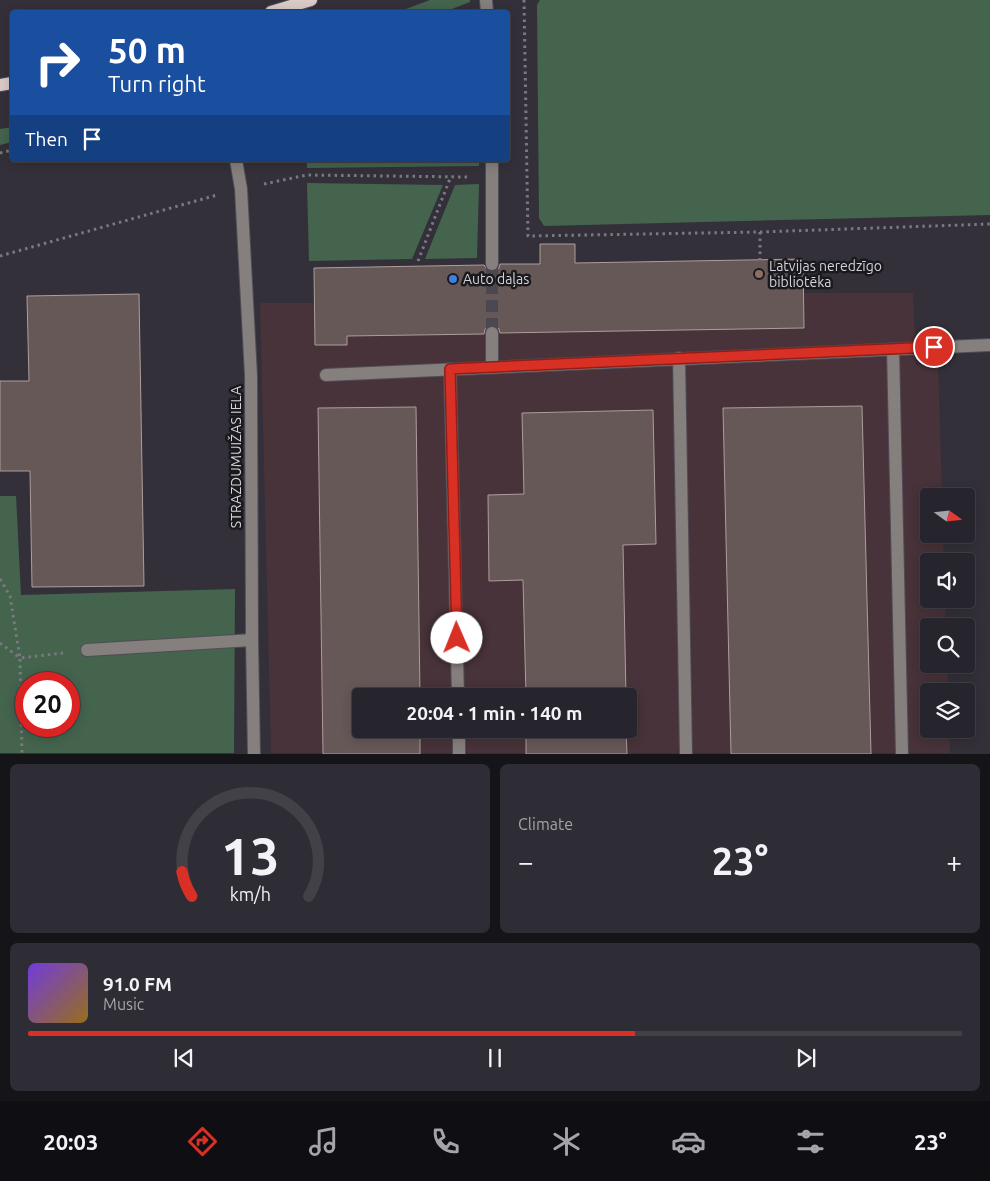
<!DOCTYPE html>
<meta charset="utf-8">
<style>
:root{--surface:#26242c;--page:#2e2c34;--text:#f1f3f6;--muted:#a4a4a9;--line:#424148;--accent:#d93025}
body{margin:0;font-family:Ubuntu,sans-serif;background:var(--page);color:var(--text);height:100vh;display:flex;flex-direction:column;font-size:19px;white-space:nowrap}
*{box-sizing:border-box;margin:0}
p{font-size:16px;color:var(--muted)}
.icon{flex:none;width:28px;height:28px;fill:none;stroke:currentColor;stroke-width:2;stroke-linecap:round;stroke-linejoin:round}
.map{position:relative;height:754px;overflow:hidden}
.panel{display:flex;flex-direction:column;gap:10px;padding:10px;background:#151418;flex:1}
.panel>*{flex:none}
.guide{position:absolute;left:10px;top:10px;width:500px;height:152px;border-radius:5px;box-shadow:0 2px 12px #0003,0 0 0 1px var(--line);background:#1a4fa0;color:#fff;overflow:hidden}
.needle{width:32px;rotate:105deg}
.tools{position:absolute;left:920px;top:488px;display:grid;gap:10px}
.tools a{display:grid;place-items:center;width:55px;height:55px;border-radius:5px;background:var(--surface);box-shadow:0 2px 12px #0003,0 0 0 1px var(--line);font-size:25px}
.speed{position:absolute;left:15px;top:672px;display:flex;gap:10px;font-size:25px;font-weight:700;text-align:center}
.speed>*{display:grid;place-content:center;width:65px;height:65px;border-radius:50%;background:var(--surface);box-shadow:0 2px 12px #0003,0 0 0 1px var(--line);line-height:1}
.speed .limit{border:8px solid #d22;background:#fff;color:#111}
.pin{position:absolute;display:grid;place-items:center;width:42px;height:42px;color:#fff;margin:-21px;border:2px solid #fff;border-radius:50%;box-shadow:0 1px 5px #0007}
.me{position:absolute;width:55px;margin:-28px;rotate:359deg;stroke-linejoin:round;filter:drop-shadow(0 0 4px #0008)}
.turn{display:flex;align-items:center;gap:18px;height:105px;padding:0 15px;font-size:22px}
.turn .icon{width:65px;height:65px;stroke-width:2.5}
.turn b{display:block;font-size:35px;line-height:42px}
.then{display:flex;align-items:center;height:48px;padding:0 15px;background:#0003;gap:10px;font-size:19px}
.big{font-size:38px;font-weight:600;line-height:1.1}
.panel .card{flex:1;display:flex;flex-direction:column;justify-content:center;gap:8px;min-width:0;padding:0 18px;border-radius:8px;background:var(--page)}
.panel .dial{align-items:center;gap:0}
.dial svg{height:130px;overflow:visible;fill:none;stroke:var(--line);stroke-width:7;stroke-linecap:round;text-anchor:middle}
.dial text{fill:var(--text);stroke:none}
.song{display:flex;align-items:center;gap:15px}
.cover{width:60px;height:60px;border-radius:8px;background:linear-gradient(135deg,hsl(260 70% 55%),hsl(40 70% 35%))}
.played{height:5px;border-radius:2px;background:linear-gradient(90deg,var(--accent) 65%,var(--line) 65%)}
.keys{display:flex;justify-content:space-around;direction:ltr}
.heat{display:flex;justify-content:space-between;align-items:center;font-size:28px;direction:ltr}
.panel .tiles{flex:1;display:grid;gap:10px;grid-template-columns:1fr 1fr}
.card:last-child{grid-column:span 2}
.trip{position:absolute;left:352px;top:688px;width:285px;height:50px;border-radius:5px;background:var(--surface);box-shadow:0 2px 12px #0003,0 0 0 1px var(--line);font-weight:600;line-height:50px;text-align:center}
.tab-bar{display:flex;height:80px;justify-content:space-around;align-items:center;background:#0f0e12;color:var(--muted)}
.tab-bar .icon{width:35px;height:35px}
.tab-bar .on{color:var(--accent)}
.tab-bar b{font-size:22px;color:var(--text)}
.map>svg:first-child{display:block}
.industrial{fill:#473339;fill-rule:evenodd}
.green{fill:#44644e;fill-rule:evenodd}
.building{fill:#675858;stroke:#ad9d9c}
.lines{fill:none;stroke-linecap:round;stroke-linejoin:round}
.minor-tunnel{stroke:#4b4852;stroke-width:12;stroke-dasharray:12 6;stroke-linecap:butt}
.minor-casing{stroke:#504d57;stroke-width:14}
.major-casing{stroke:#504d57;stroke-width:14}
.path{stroke:#7a7880;stroke-width:3;stroke-dasharray:2.5 4;stroke-linecap:butt}
.minor{stroke:#857f7d;stroke-width:12}
.major{stroke:#dacbc9;stroke-width:12}
.route-casing{stroke:#8d1f18;stroke-width:12}
.route{stroke:#d93025;stroke-width:9}
.education-dot{fill:#8d6e63;stroke:#1a191d;stroke-width:2}
.shop-dot{fill:#3f7fe0;stroke:#1a191d;stroke-width:2}
.labels{text-anchor:middle;stroke-width:5;stroke-linejoin:round;paint-order:stroke}
.poi-label{font-size:14px;fill:#d5d3da;stroke:#1a191d;text-anchor:start}
.street-label{font-size:14px;fill:#d5d3da;stroke:#1a191d}
</style>
<div class="map">
<svg width="990" height="754" viewBox="0 0 990 754">
<rect width="100%" height="100%" fill="#33303a"/>
<path class="industrial" d="M 803,259 L 804,293 L 913,293 L 916,365 L 938,364 L 942,496 L 929,496 L 929,534 L 943,534 L 944,561 L 929,561 L 929,599 L 945,599 L 946,626 L 929,626 L 929,664 L 947,664 L 948,691 L 929,691 L 929,729 L 949,729 L 950,753 L 271,753 L 260,303 L 315,303 L 314,268 ZM 361,696 L 629,696 L 629,729 L 361,729 Z"/>
<g class="green">
<path d="M 430,0 L 470,0 L 470,2 L 444,12 L 398,12 Z"/>
<path d="M 540,0 L 990,0 L 990,215 L 544,226 L 539,218 L 537,5 Z"/>
<path d="M 12,127 L 12,142 L 0,145 L 0,129 Z"/>
<path d="M 307,160 L 479,160 L 479,166 L 307,168 Z"/>
<path d="M 307,183 L 443,185 L 412,259 L 309,261 Z"/>
<path d="M 479,184 L 477,258 L 425,259 L 455,185 Z"/>
<path d="M 0,496 L 16,496 L 21,595 L 235,589 L 234,753 L 0,753 ZM 26,684 L 69,684 L 69,726 L 26,726 Z"/>
</g>
<g class="building">
<path d="M 540,244 L 575,244 L 575,263 L 803,259 L 804,328 L 500,333 L 499,329 L 496,326 L 492,325 L 485,329 L 484,334 L 347,336 L 347,345 L 315,345 L 314,268 L 484,265 L 488,271 L 492,272 L 499,268 L 500,264 L 540,264 Z"/>
<path d="M 139,294 L 144,586 L 32,587 L 30,471 L 0,471 L 0,381 L 29,381 L 27,296 Z"/>
<path d="M 862,406 L 871,754 L 731,754 L 723,408 Z"/>
<path d="M 416,407 L 420,696 L 361,696 L 361,729 L 420,729 L 420,754 L 323,754 L 318,408 Z"/>
<path d="M 653,410 L 656,544 L 623,545 L 626,696 L 526,696 L 523,580 L 489,581 L 488,495 L 524,494 L 522,413 Z"/>
<path d="M 526,729 L 626,729 L 627,754 L 526,754 Z"/>
</g>
<g class="lines">
<path class="minor-tunnel" d="M 492,264 L 492,333"/>
<defs>
<g id="minor">
<path d="M 486,0 L 487,12"/>
<path d="M 236,160 L 241,189 L 251,376 L 252,640 L 254,754"/>
<path d="M 492,160 L 492,264"/>
<path d="M 893,349 L 902,754"/>
<path d="M 679,358 L 686,754"/>
<path d="M 492,367 L 492,333"/>
<path d="M 450,369 L 458,696"/>
<path d="M 326,375 L 990,345"/>
<path d="M 87,650 L 252,640"/>
<path d="M 459,729 L 459,754"/>
</g>
<g id="major">
<path d="M 271,12 L 311,0"/>
<path d="M 0,85 L 12,83"/>
</g>
</defs>
<use href="#minor" class="minor-casing"/>
<use href="#major" class="major-casing"/>
<g class="path">
<path d="M 524,0 L 528,236 L 760,232 L 990,224"/>
<path d="M 0,153 L 12,150"/>
<path d="M 264,184 L 307,175 L 467,177"/>
<path d="M 760,232 L 760,260"/>
<path d="M 0,256 L 217,195"/>
<path d="M 418,261 L 451,176"/>
<path d="M 0,579 L 10,596 L 20,658 L 63,653"/>
<path d="M 0,643 L 20,658 L 22,754"/>
</g>
<use href="#minor" class="minor"/>
<use href="#major" class="major"/>
</g>
<g class="lines">
<defs>
<path id="route" d="M 457,638 L 450,369 L 934,347"/>
</defs>
<use href="#route" class="route-casing"/>
<use href="#route" class="route"/>
</g>
<circle class="education-dot" cx="759" cy="274" r="5"/>
<circle class="shop-dot" cx="453" cy="279" r="5"/>
<g class="labels">
<g class="poi-label">
<text x="769" y="271">Latvijas neredzīgo<tspan x="769" dy="16">bibliotēka</tspan></text>
<text x="463" y="284">Auto daļas</text>
</g>
<g class="street-label">
<text transform="translate(236 457) rotate(-90)" y="5">STRAZDUMUIŽAS IELA</text>
</g>
</g>
</svg>
<div class="tools">
<a><svg class="needle" viewBox="-14 -14 28 28"><path d="M0-13l5 13h-10z" fill="#e53935"/><path d="M0 13l5-13h-10z" fill="#a4a4a9"/></svg></a>
<a><svg class="icon" aria-label="sound" viewBox="0 0 24 24"><path d="M4 9h4l5-4v14l-5-4H4zM17 9q2 3 0 6"/></svg></a>
<a><svg class="icon" aria-label="search" viewBox="0 0 24 24"><circle cx="10" cy="10" r="6"/><path d="M15 15l6 6"/></svg></a>
<a><svg class="icon" aria-label="layers" viewBox="0 0 24 24"><path d="M12 4l9 5-9 5-9-5zM3 14l9 5 9-5"/></svg></a>
</div>
<div class="speed"><div class="limit">20</div></div>
<div class="pin" style="left:934px;top:347px;background:#d93025"><svg class="icon" aria-label="arrive" viewBox="0 0 24 24"><path d="M6 21V4h12l-3 4 3 4H6"/></svg></div>
<svg class="me" style="left:457px;top:638px" viewBox="-20 -20 40 40"><circle r="19" fill="#fff"/><path d="M0-13L10 11 0 6-10 11z" fill="#d93025"/></svg>
<div class="trip">20:04 · 1 min · 140 m</div>
<div class="guide">
<div class="turn"><svg class="icon" aria-label="right" viewBox="0 0 24 24"><path d="M7 20v-9h11M14 6l5 5-5 5"/></svg><div><b>50 m</b>Turn right</div></div>
<div class="then">Then<svg class="icon" aria-label="arrive" viewBox="0 0 24 24"><path d="M6 21V4h12l-3 4 3 4H6"/></svg></div>
</div>
</div>
<section class="panel">
<div class="tiles">
<div class="card dial"><svg viewBox="0 0 100 80">
<path d="M14 69A42 42 0 1 1 86 69"/>
<path d="M14 69A42 42 0 0 1 8 54" stroke="#d93025"/>
<text x="50" y="56" font-size="32" font-weight="700">13</text>
<text x="50" y="72" font-size="11">km/h</text>
</svg></div>
<div class="card"><p>Climate</p>
<div class="heat"><a>−</a><b class="big">23°</b><a>+</a></div>
</div>
<div class="card">
<div class="song"><i class="cover"></i><div><b>91.0 FM</b><p>Music</p></div></div>
<div class="played"></div>
<div class="keys"><svg class="icon" aria-label="previous" viewBox="0 0 24 24"><path d="M18 5L8 12l10 7zM5 5v14"/></svg><svg class="icon" aria-label="pause" viewBox="0 0 24 24"><path d="M8 5v14M16 5v14"/></svg><svg class="icon" aria-label="next" viewBox="0 0 24 24"><path d="M6 5l10 7-10 7zM19 5v14"/></svg></div>
</div>
</div>
</section>
<nav class="tab-bar">
<b>20:03</b>
<svg class="icon on" aria-label="directions" viewBox="0 0 24 24"><path d="M12 3l9 9-9 9-9-9zM9 14v-3h6M13 9l2 2-2 2"/></svg>
<svg class="icon" aria-label="music" viewBox="0 0 24 24"><path d="M9 18V5l10-2v13"/><circle cx="6" cy="18" r="3"/><circle cx="16" cy="16" r="3"/></svg>
<svg class="icon" aria-label="phone" viewBox="0 0 24 24"><path d="M5 4h4l2 5-3 2q2 4 5 5l2-3 5 2v4C11 20 4 13 5 4z"/></svg>
<svg class="icon" aria-label="climate" viewBox="0 0 24 24"><path d="M12 3v18M4 7l16 10M4 17L20 7"/></svg>
<svg class="icon" aria-label="car" viewBox="0 0 24 24"><path d="M5 17H2v-5l4-1 3-4h7l3 4 3 1v5h-3M9 17h6M6 11h13"/><circle cx="7" cy="17" r="2"/><circle cx="17" cy="17" r="2"/></svg>
<svg class="icon" aria-label="filters" viewBox="0 0 24 24"><path d="M4 7h16M4 17h16"/><circle cx="9" cy="7" r="2"/><circle cx="15" cy="17" r="2"/></svg>
<b>23°</b>
</nav>
